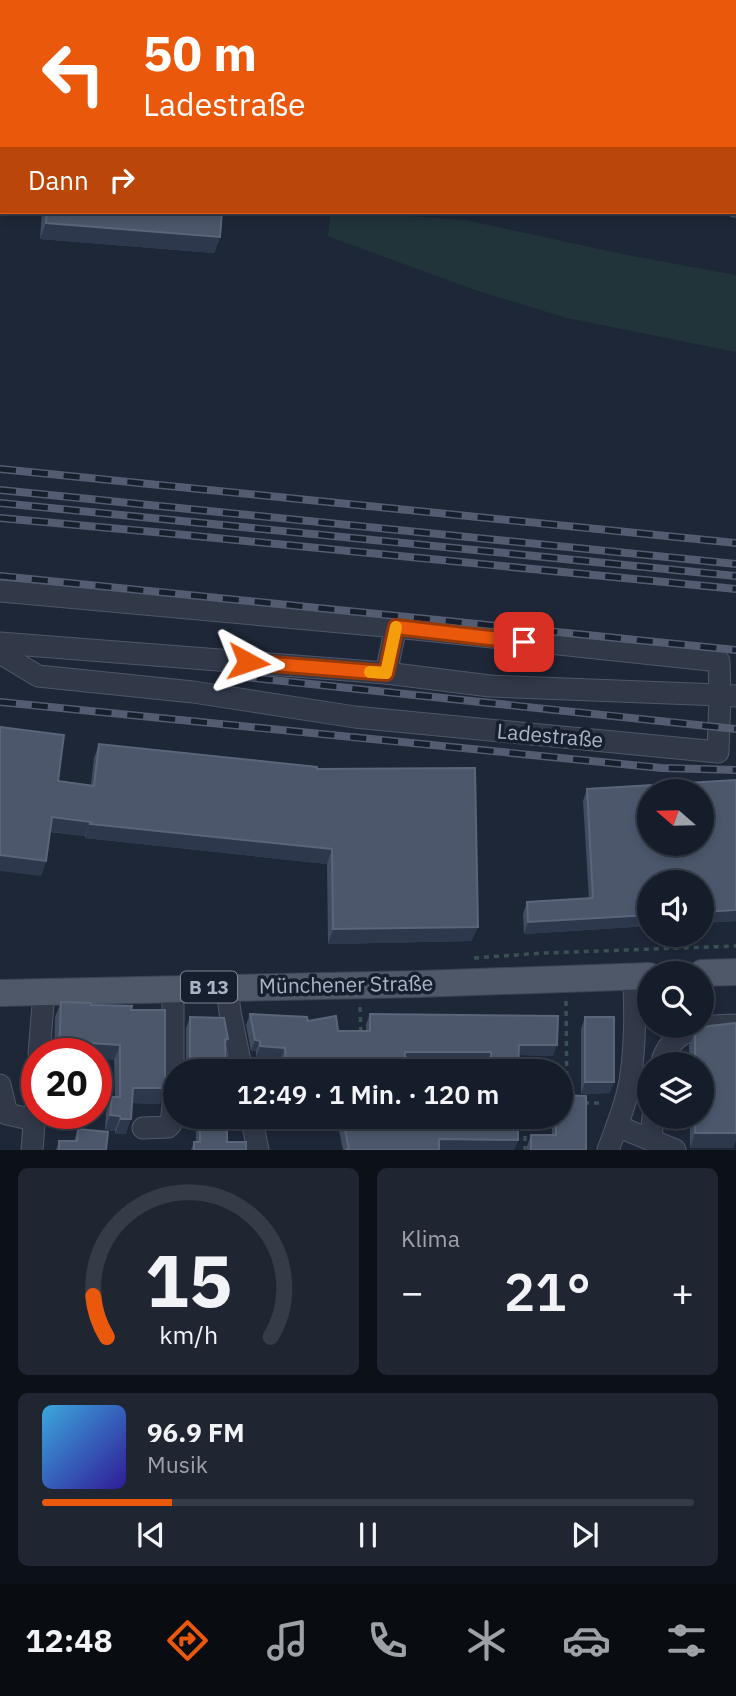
<!DOCTYPE html>
<html lang="de">
<meta charset="utf-8">
<style>
:root{--surface:#161d2a;--page:#1f2632;--text:#f1f3f6;--muted:#9ea2a8;--line:#353b47;--accent:#ea580c}
body{margin:0;font-family:"IBM Plex Sans",sans-serif;background:var(--page);color:var(--text);height:100vh;display:flex;flex-direction:column;font-size:26px;white-space:nowrap}
*{box-sizing:border-box;margin:0}
p{font-size:23px;color:var(--muted)}
.icon{flex:none;width:38px;height:38px;fill:none;stroke:currentColor;stroke-width:2;stroke-linecap:round;stroke-linejoin:round}
.map{position:relative;height:1150px;overflow:hidden}
.sheet{display:flex;flex-direction:column;gap:18px;padding:18px;background:#0c1017;flex:1}
.sheet>*{flex:none}
.top-card{position:absolute;left:0px;top:0px;width:737px;height:214px;box-shadow:0 4px 10px #0003,0 0 0 2px var(--line);background:#ea580c;color:#fff;overflow:hidden}
.needle{width:46px;rotate:290deg}
.tools{position:absolute;left:637px;top:779px;display:grid;gap:14px}
.tools a{display:grid;place-items:center;width:77px;height:77px;border-radius:50%;background:var(--surface);box-shadow:0 4px 10px #0003,0 0 0 2px var(--line);font-size:35px}
.speed{position:absolute;left:21px;top:1038px;display:flex;gap:14px;font-size:35px;font-weight:700;text-align:center}
.speed>*{display:grid;place-content:center;width:91px;height:91px;border-radius:50%;background:var(--surface);box-shadow:0 4px 10px #0003,0 0 0 2px var(--line);line-height:1}
.speed .limit{border:10px solid #d22;background:#fff;color:#111}
.pin{position:absolute;display:grid;place-items:center;width:60px;height:60px;color:#fff;margin:-30px;border-radius:14px;box-shadow:0 4px 10px #0006}
.me{position:absolute;width:77px;margin:-38px;rotate:95deg;stroke-linejoin:round;filter:drop-shadow(0 0 5px #0008)}
.turn{display:flex;align-items:center;gap:24px;height:147px;padding:0 28px;font-size:32px}
.turn .icon{width:91px;height:91px;stroke-width:2.5}
.turn b{display:block;font-size:49px;line-height:60px}
.then{display:flex;align-items:center;height:66px;padding:0 28px;background:#0003;gap:14px;font-size:26px}
.big{font-size:52px;font-weight:600;line-height:1.1}
.sheet .tile{flex:1;display:flex;flex-direction:column;justify-content:center;gap:10px;min-width:0;padding:0 24px;border-radius:10px;background:var(--page)}
.sheet .dial{align-items:center;gap:0}
.dial svg{height:182px;overflow:visible;fill:none;stroke:var(--line);stroke-width:7;stroke-linecap:round;text-anchor:middle}
.dial text{fill:var(--text);stroke:none}
.song{display:flex;align-items:center;gap:21px}
.cover{width:84px;height:84px;border-radius:10px;background:linear-gradient(135deg,hsl(200 70% 55%),hsl(250 70% 35%))}
.played{height:7px;border-radius:4px;background:linear-gradient(90deg,var(--accent) 20%,var(--line) 20%)}
.keys{display:flex;justify-content:space-around;direction:ltr}
.heat{display:flex;justify-content:space-between;align-items:center;font-size:38px;direction:ltr}
.sheet .tiles{flex:1;display:grid;gap:18px;grid-template-columns:1fr 1fr}
.tile:last-child{grid-column:span 2}
.trip{position:absolute;left:163px;top:1059px;width:410px;height:70px;border-radius:35px;background:var(--surface);box-shadow:0 4px 10px #0003,0 0 0 2px var(--line);font-weight:600;line-height:70px;text-align:center}
.tabs{display:flex;height:112px;justify-content:space-around;align-items:center;background:#090c11;color:var(--muted)}
.tabs .icon{width:49px;height:49px}
.tabs .selected{color:var(--accent)}
.tabs b{font-size:32px;color:var(--text)}
.map>svg:first-child{display:block}
.green{fill:#203439}
.lines{fill:none;stroke-linecap:round;stroke-linejoin:round}
.minor-casing{stroke:#4f5667;stroke-width:23}
.major-casing{stroke:#3b4252;stroke-width:28}
.path{stroke:#3a5054;stroke-width:3.5;stroke-dasharray:5 5;stroke-linecap:butt}
.minor{stroke:#313949;stroke-width:21}
.major{stroke:#4f5869;stroke-width:26}
.rail-casing{stroke:#535c70;stroke-width:8}
.rail{stroke:#171e2d;stroke-width:5;stroke-dasharray:16;stroke-linecap:butt}
.wall{fill:#414c61;fill-rule:evenodd}
.shaded-wall{fill:#2e384c}
.building{fill:#4c576c;stroke:#5b657a;stroke-width:2;fill-rule:evenodd}
.route-casing{stroke:#983908;stroke-width:18}
.route{stroke:#ea580c;stroke-width:12}
.slow{stroke:#f59e0b;stroke-width:12}
.labels{text-anchor:middle;stroke-width:7;stroke-linejoin:round;paint-order:stroke}
.shield{fill:#171e2d;stroke:#7f8698;stroke-width:2}
.shield-label{font-size:19px;font-weight:bold;fill:#abb3c6}
.street-label{font-size:21px;fill:#abb3c6;stroke:#171e2d}
</style>
<div class="map">
<svg width="736" height="1150" viewBox="0 0 736 1150">
<rect width="100%" height="100%" fill="#1e2738"/>
<path class="green" d="M 331,212 L 353,212 L 465,220 L 627,255 L 736,275 L 736,352 L 567,318 L 475,290 L 330,237 L 328,236 Z"/>
<g class="lines">
<defs>
<g id="minor">
<path d="M 128,2 L 128,0"/>
<path d="M 382,2 L 382,0"/>
<path d="M 733,2 L 733,0"/>
<path d="M 0,13 L 2,13"/>
<path d="M 0,74 L 2,74"/>
<path d="M 735,206 L 736,206"/>
<path d="M 0,591 L 396,627 L 386,673"/>
<path d="M 396,627 L 719,661 L 720,695 L 736,696"/>
<path d="M 0,643 L 386,673 L 490,686 L 720,695 L 718,752 L 355,717 L 193,692 L 38,676 L 0,653"/>
<path d="M 227,987 L 230,1012 L 242,1071"/>
<path d="M 39,1054 L 44,992"/>
<path d="M 661,1064 C 671,1027 703,1026 736,1025"/>
<path d="M 0,1085 L 7,1114 L 34,1120"/>
<path d="M 251,1116 L 258,1150"/>
<path d="M 617,1126 L 675,1150"/>
<path d="M 143,1128 L 168,1127 L 171,1124 L 173,1106 L 173,988"/>
<path d="M 651,1139 L 653,1116"/>
<path d="M 32,1150 L 37,1087"/>
<path d="M 608,1150 C 616,1128 626,1105 630,1081 C 635,1049 636,1008 633,976"/>
</g>
<g id="major">
<path d="M 702,973 L 736,972"/>
<path d="M 0,993 L 419,984 L 649,976"/>
</g>
</defs>
<use href="#minor" class="minor-casing"/>
<use href="#major" class="major-casing"/>
<g class="path">
<path d="M 474,958 L 544,953 L 736,946"/>
<path d="M 566,1001 L 567,1099"/>
<path d="M 360,1007 L 361,1034"/>
<path d="M 584,1103 L 604,1103"/>
<path d="M 371,1116 L 372,1130"/>
<path d="M 525,1116 L 525,1150"/>
</g>
<use href="#minor" class="minor"/>
<use href="#major" class="major"/>
<defs>
<g id="rail">
<path d="M 0,469 L 736,543"/>
<path d="M 0,490 L 736,564"/>
<path d="M 0,503 L 736,576"/>
<path d="M 0,518 L 165,533 L 736,589"/>
<path d="M 0,576 L 736,650"/>
<path d="M 225,675 L 736,729"/>
<path d="M 0,702 L 662,768 L 736,770"/>
</g>
</defs>
<use href="#rail" class="rail-casing"/>
<use href="#rail" class="rail"/>
</g>
<g class="wall">
<path d="M 142,0 L 251,0 L 259,2 L 142,2 Z"/>
<path d="M 673,0 L 713,0 L 712,2 L 672,2 Z"/>
<path d="M 42,212 L 222,212 L 220,237 L 214,253 L 40,239 Z"/>
<path d="M 99,744 L 317,769 L 472,941 L 328,944 L 327,864 L 85,838 L 85,836 L 50,832 L 46,861 L 41,876 L 58,781 L 91,785 L 94,758 Z"/>
<path d="M 736,780 L 736,921 L 702,923 L 702,882 L 649,882 L 649,926 L 524,934 L 523,914 L 527,902 L 589,899 L 583,801 L 587,789 ZM 649,791 L 702,791 L 702,844 L 649,844 Z"/>
<path d="M 61,1002 L 131,1010 L 160,1104 L 132,1103 L 126,1134 L 115,1134 L 115,1131 L 105,1130 L 106,1112 L 112,1097 L 115,1097 L 114,1060 L 96,1054 L 54,1054 L 55,1017 Z"/>
<path d="M 250,1014 L 308,1021 L 338,1031 L 366,1031 L 366,1024 L 370,1014 L 553,1056 L 519,1055 L 518,1071 L 487,1071 L 487,1063 L 406,1063 L 406,1071 L 282,1071 L 281,1058 L 256,1057 L 256,1051 L 251,1051 L 246,1025 Z"/>
<path d="M 190,1017 L 228,1039 L 225,1047 L 226,1071 L 186,1071 L 186,1028 Z"/>
<path d="M 585,1017 L 610,1093 L 581,1094 L 581,1029 Z"/>
<path d="M 695,1031 L 733,1148 L 690,1148 L 690,1116 L 702,1116 L 702,1064 L 690,1064 L 689,1046 Z"/>
<path d="M 196,1116 L 227,1116 L 227,1142 L 246,1150 L 191,1150 L 194,1142 L 196,1142 Z"/>
<path d="M 336,1116 L 364,1116 L 366,1127 L 403,1127 L 403,1116 L 518,1116 L 518,1140 L 514,1150 L 343,1150 Z"/>
<path d="M 552,1116 L 560,1116 L 586,1150 L 527,1150 L 527,1146 L 531,1135 L 552,1135 Z"/>
<path d="M 78,1129 L 106,1150 L 56,1150 L 59,1141 L 74,1141 Z"/>
</g>
<g class="shaded-wall">
<path d="M 0,126 L 2,126 L 2,143 L 0,142 Z"/>
<path d="M 46,223 L 220,237 L 214,253 L 40,239 Z"/>
<path d="M 52,817 L 91,822 L 85,836 L 46,831 Z"/>
<path d="M 90,824 L 332,849 L 327,864 L 85,838 Z"/>
<path d="M 0,855 L 46,861 L 41,876 L 0,871 Z"/>
<path d="M 736,910 L 736,921 L 702,923 L 702,912 Z"/>
<path d="M 649,915 L 649,926 L 524,934 L 528,922 Z"/>
<path d="M 478,927 L 472,941 L 328,944 L 333,929 Z"/>
<path d="M 255,1040 L 260,1041 L 256,1051 L 251,1051 Z"/>
<path d="M 89,1043 L 120,1045 L 114,1060 L 96,1059 L 96,1054 L 86,1054 Z"/>
<path d="M 519,1045 L 557,1045 L 553,1056 L 515,1055 Z"/>
<path d="M 260,1046 L 285,1048 L 281,1058 L 256,1057 Z"/>
<path d="M 405,1052 L 491,1052 L 487,1063 L 402,1063 Z"/>
<path d="M 190,1060 L 199,1060 L 195,1071 L 186,1071 Z"/>
<path d="M 585,1082 L 614,1082 L 610,1093 L 581,1094 Z"/>
<path d="M 133,1088 L 165,1088 L 160,1104 L 128,1103 Z"/>
<path d="M 110,1115 L 120,1116 L 115,1131 L 105,1130 Z"/>
<path d="M 121,1119 L 131,1119 L 126,1134 L 115,1134 Z"/>
<path d="M 736,1128 L 736,1141 L 733,1148 L 690,1148 L 695,1133 Z"/>
<path d="M 439,1139 L 518,1140 L 514,1150 L 435,1150 Z"/>
</g>
<g class="building">
<path d="M 155,0 L 251,0 L 259,2 L 155,2 Z"/>
<rect x="410" y="0" width="17" height="2"/>
<path d="M 475,0 L 521,0 L 521,2 L 474,2 Z"/>
<path d="M 688,0 L 713,0 L 712,2 L 694,2 Z"/>
<rect x="0" y="106" width="2" height="20"/>
<path d="M 735,127 L 736,128 L 736,157 L 735,157 Z"/>
<path d="M 47,212 L 222,212 L 220,237 L 46,223 Z"/>
<path d="M 0,727 L 64,735 L 58,781 L 94,786 L 99,744 L 317,767 L 317,769 L 475,768 L 478,927 L 333,929 L 332,849 L 90,824 L 91,822 L 52,817 L 46,861 L 0,855 Z"/>
<path d="M 736,780 L 736,910 L 702,912 L 702,882 L 649,882 L 649,915 L 528,922 L 527,902 L 593,898 L 587,789 ZM 649,791 L 702,791 L 702,844 L 649,844 Z"/>
<path d="M 61,1002 L 91,1003 L 91,1005 L 132,1006 L 131,1010 L 165,1010 L 165,1088 L 133,1088 L 131,1119 L 121,1119 L 120,1116 L 110,1115 L 112,1097 L 120,1097 L 120,1045 L 89,1043 L 89,1054 L 59,1054 Z"/>
<path d="M 250,1014 L 307,1017 L 308,1021 L 336,1016 L 338,1031 L 370,1031 L 370,1014 L 558,1016 L 557,1045 L 519,1045 L 518,1071 L 491,1071 L 491,1052 L 405,1052 L 406,1071 L 287,1071 L 285,1048 L 260,1046 L 260,1041 L 255,1040 Z"/>
<path d="M 190,1017 L 224,1018 L 228,1039 L 225,1039 L 226,1071 L 199,1071 L 199,1060 L 190,1060 Z"/>
<rect x="585" y="1017" width="29" height="65"/>
<path d="M 736,1023 L 736,1133 L 695,1133 L 695,1116 L 702,1116 L 702,1064 L 695,1064 L 695,1031 L 709,1026 Z"/>
<path d="M 560,1095 L 586,1096 L 586,1150 L 531,1150 L 531,1135 L 556,1135 L 556,1116 L 560,1116 Z"/>
<path d="M 200,1116 L 227,1116 L 227,1142 L 246,1142 L 246,1150 L 194,1150 L 194,1142 L 200,1142 Z"/>
<path d="M 342,1116 L 364,1116 L 366,1127 L 407,1127 L 407,1116 L 518,1116 L 518,1140 L 439,1139 L 439,1150 L 345,1150 L 349,1149 Z"/>
<path d="M 78,1129 L 108,1132 L 106,1150 L 59,1150 L 59,1141 L 77,1141 Z"/>
</g>
<g class="lines">
<defs>
<path id="route" d="M 248,662 L 386,673 L 396,627 L 524,642"/>
</defs>
<use href="#route" class="route-casing"/>
<use href="#route" class="route"/>
<path class="slow" d="M 370,672 L 386,673 L 396,627"/>
</g>
<g class="labels">
<rect class="shield" x="181" y="971.5" width="56" height="31" rx="5"/>
<g class="shield-label">
<text x="209" y="994">B 13</text>
</g>
<g class="street-label">
<text transform="translate(550 736) rotate(5)" y="7">Ladestraße</text>
<text transform="translate(346 985) rotate(-1)" y="7">Münchener Straße</text>
</g>
</g>
</svg>
<div class="tools">
<a><svg class="needle" viewBox="-14 -14 28 28"><path d="M0-13l5 13h-10z" fill="#e53935"/><path d="M0 13l5-13h-10z" fill="#9ea2a8"/></svg></a>
<a><svg class="icon" aria-label="sound" viewBox="0 0 24 24"><path d="M4 9h4l5-4v14l-5-4H4zM17 9q2 3 0 6"/></svg></a>
<a><svg class="icon" aria-label="search" viewBox="0 0 24 24"><circle cx="10" cy="10" r="6"/><path d="M15 15l6 6"/></svg></a>
<a><svg class="icon" aria-label="layers" viewBox="0 0 24 24"><path d="M12 4l9 5-9 5-9-5zM3 14l9 5 9-5"/></svg></a>
</div>
<div class="speed"><div class="limit">20</div></div>
<div class="pin" style="left:524px;top:642px;background:#d93025"><svg class="icon" aria-label="arrive" viewBox="0 0 24 24"><path d="M6 21V4h12l-3 4 3 4H6"/></svg></div>
<svg class="me" style="left:248px;top:662px" viewBox="-20 -20 40 40"><path d="M0-17L14 15 0 8-14 15z" fill="#ea580c" stroke="#fff" stroke-width="4"/></svg>
<div class="trip">12:49 · 1 Min. · 120 m</div>
<div class="top-card">
<div class="turn"><svg class="icon" aria-label="left" viewBox="0 0 24 24"><path d="M17 20v-9H6M10 6l-5 5 5 5"/></svg><div><b>50 m</b>Ladestraße</div></div>
<div class="then">Dann<svg class="icon" aria-label="right" viewBox="0 0 24 24"><path d="M7 20v-9h11M14 6l5 5-5 5"/></svg></div>
</div>
</div>
<section class="sheet">
<div class="tiles">
<div class="tile dial"><svg viewBox="0 0 100 80">
<path d="M14 69A42 42 0 1 1 86 69"/>
<path d="M14 69A42 42 0 0 1 8 51" stroke="#ea580c"/>
<text x="50" y="56" font-size="32" font-weight="700">15</text>
<text x="50" y="72" font-size="11">km/h</text>
</svg></div>
<div class="tile"><p>Klima</p>
<div class="heat"><a>−</a><b class="big">21°</b><a>+</a></div>
</div>
<div class="tile">
<div class="song"><i class="cover"></i><div><b>96.9 FM</b><p>Musik</p></div></div>
<div class="played"></div>
<div class="keys"><svg class="icon" aria-label="previous" viewBox="0 0 24 24"><path d="M18 5L8 12l10 7zM5 5v14"/></svg><svg class="icon" aria-label="pause" viewBox="0 0 24 24"><path d="M8 5v14M16 5v14"/></svg><svg class="icon" aria-label="next" viewBox="0 0 24 24"><path d="M6 5l10 7-10 7zM19 5v14"/></svg></div>
</div>
</div>
</section>
<nav class="tabs">
<b>12:48</b>
<svg class="icon selected" aria-label="directions" viewBox="0 0 24 24"><path d="M12 3l9 9-9 9-9-9zM9 14v-3h6M13 9l2 2-2 2"/></svg>
<svg class="icon" aria-label="music" viewBox="0 0 24 24"><path d="M9 18V5l10-2v13"/><circle cx="6" cy="18" r="3"/><circle cx="16" cy="16" r="3"/></svg>
<svg class="icon" aria-label="phone" viewBox="0 0 24 24"><path d="M5 4h4l2 5-3 2q2 4 5 5l2-3 5 2v4C11 20 4 13 5 4z"/></svg>
<svg class="icon" aria-label="climate" viewBox="0 0 24 24"><path d="M12 3v18M4 7l16 10M4 17L20 7"/></svg>
<svg class="icon" aria-label="car" viewBox="0 0 24 24"><path d="M5 17H2v-5l4-1 3-4h7l3 4 3 1v5h-3M9 17h6M6 11h13"/><circle cx="7" cy="17" r="2"/><circle cx="17" cy="17" r="2"/></svg>
<svg class="icon" aria-label="filters" viewBox="0 0 24 24"><path d="M4 7h16M4 17h16"/><circle cx="9" cy="7" r="2"/><circle cx="15" cy="17" r="2"/></svg>
</nav>
